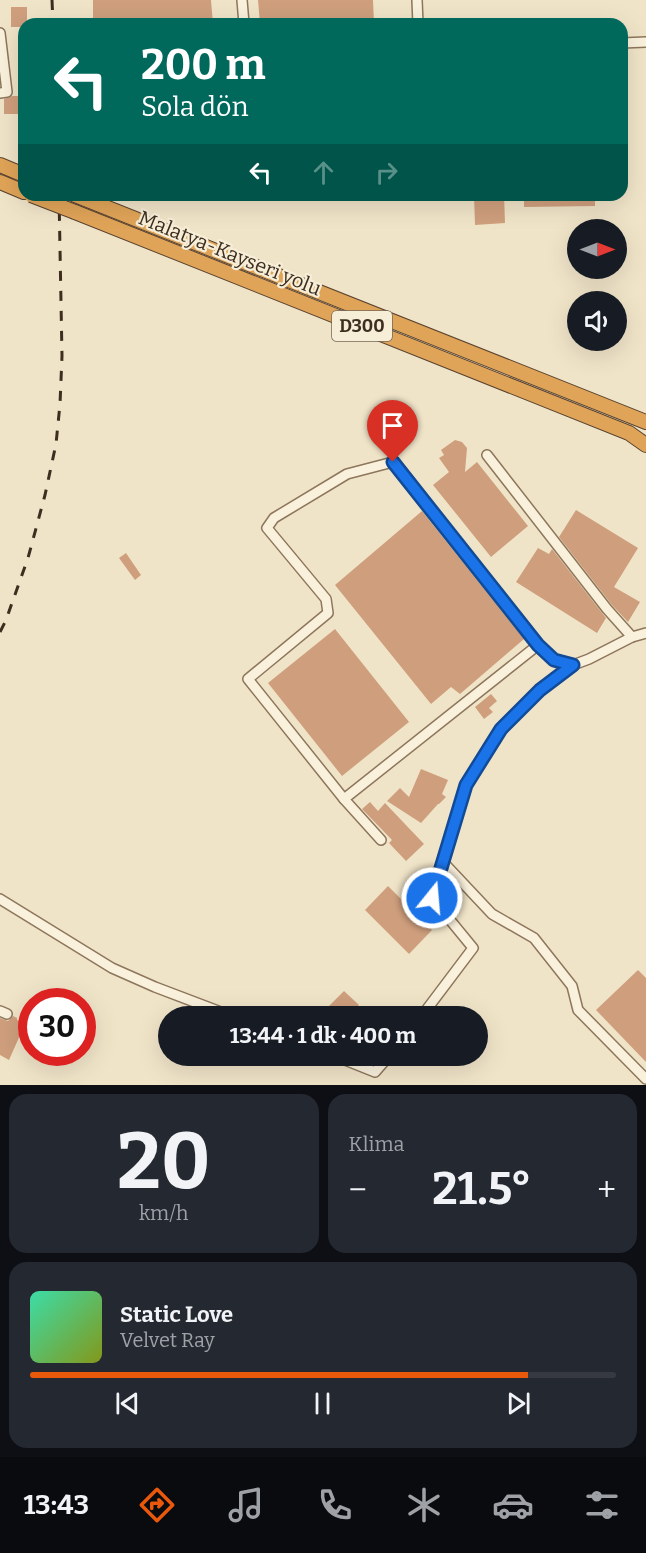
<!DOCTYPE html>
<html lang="tr">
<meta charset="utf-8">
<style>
:root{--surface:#171b24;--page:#242831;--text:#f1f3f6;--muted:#9ea1a6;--line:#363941;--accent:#ea580c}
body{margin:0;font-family:Bitter,serif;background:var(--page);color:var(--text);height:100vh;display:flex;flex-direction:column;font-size:22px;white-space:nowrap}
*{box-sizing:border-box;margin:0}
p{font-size:20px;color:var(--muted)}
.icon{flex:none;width:33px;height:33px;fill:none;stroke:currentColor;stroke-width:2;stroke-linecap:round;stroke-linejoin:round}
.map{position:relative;height:1085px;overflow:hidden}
.drawer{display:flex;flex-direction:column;gap:9px;padding:9px;background:#0d0f14;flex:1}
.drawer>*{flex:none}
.hud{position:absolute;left:18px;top:18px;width:610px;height:183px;border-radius:18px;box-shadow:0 6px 24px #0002;background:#00695c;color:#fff;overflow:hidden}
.needle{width:39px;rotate:90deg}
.tools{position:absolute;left:567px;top:219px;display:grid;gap:12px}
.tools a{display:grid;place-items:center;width:60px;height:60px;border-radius:50%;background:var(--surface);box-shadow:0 6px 24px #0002;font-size:30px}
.speed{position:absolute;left:18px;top:988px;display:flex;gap:12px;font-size:30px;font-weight:700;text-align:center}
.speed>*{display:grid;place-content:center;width:78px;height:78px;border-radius:50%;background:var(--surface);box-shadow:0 6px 24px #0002;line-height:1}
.speed .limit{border:9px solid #d22;background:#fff;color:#111}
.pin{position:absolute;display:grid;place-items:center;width:51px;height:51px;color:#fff;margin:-62px -26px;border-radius:50% 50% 50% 0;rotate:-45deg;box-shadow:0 0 6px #0007}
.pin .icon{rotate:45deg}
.me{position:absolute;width:66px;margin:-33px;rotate:17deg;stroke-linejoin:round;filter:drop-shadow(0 0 4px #0008)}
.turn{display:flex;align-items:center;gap:21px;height:126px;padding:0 24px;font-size:27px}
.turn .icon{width:78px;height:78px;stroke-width:2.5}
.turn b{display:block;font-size:42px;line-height:51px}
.lanes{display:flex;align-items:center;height:57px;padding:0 24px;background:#0003;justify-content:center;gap:30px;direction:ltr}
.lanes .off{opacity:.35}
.big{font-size:45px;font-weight:700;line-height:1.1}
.drawer .tile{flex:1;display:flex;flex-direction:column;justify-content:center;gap:9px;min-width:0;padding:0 21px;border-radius:18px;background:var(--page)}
.drawer .dial{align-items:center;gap:0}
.dial b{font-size:78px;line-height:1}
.song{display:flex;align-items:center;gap:18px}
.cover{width:72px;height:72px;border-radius:9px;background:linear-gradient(135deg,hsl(160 70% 55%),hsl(70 70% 35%))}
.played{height:6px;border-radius:3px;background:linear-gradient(90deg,var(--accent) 85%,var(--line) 85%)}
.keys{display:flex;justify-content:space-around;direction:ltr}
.heat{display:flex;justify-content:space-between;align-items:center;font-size:33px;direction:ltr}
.drawer .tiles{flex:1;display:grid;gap:9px;grid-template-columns:1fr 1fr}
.tile:last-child{grid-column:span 2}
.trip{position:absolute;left:158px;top:1006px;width:330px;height:60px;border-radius:30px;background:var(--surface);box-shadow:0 6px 24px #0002;font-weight:700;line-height:60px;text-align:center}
.tab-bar{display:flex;height:96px;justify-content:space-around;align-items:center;background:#090b0e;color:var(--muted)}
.tab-bar .icon{width:42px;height:42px}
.tab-bar .current{color:var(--accent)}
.tab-bar b{font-size:27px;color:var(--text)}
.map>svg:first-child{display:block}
.building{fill:#cf9f7d}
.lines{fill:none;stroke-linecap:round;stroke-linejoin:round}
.minor-casing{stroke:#8d765c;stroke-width:12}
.highway-casing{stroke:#5b4430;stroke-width:16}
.minor{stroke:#faf1dc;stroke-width:9}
.highway{stroke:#e0a458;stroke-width:14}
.rail{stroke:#3d2e20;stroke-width:3;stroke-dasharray:10 10;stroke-linecap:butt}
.highway-bridge-casing{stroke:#5b4430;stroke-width:16;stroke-linecap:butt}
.highway-bridge{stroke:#e0a458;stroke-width:14}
.route-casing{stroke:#114b97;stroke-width:15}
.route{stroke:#1a73e8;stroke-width:10}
.labels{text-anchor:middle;stroke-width:4.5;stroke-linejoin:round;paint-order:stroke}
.shield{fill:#f7eed8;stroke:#756857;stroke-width:1.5}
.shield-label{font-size:18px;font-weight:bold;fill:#3d2e20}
.street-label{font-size:20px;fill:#3d2e20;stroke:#f7eed8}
</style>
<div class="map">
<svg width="646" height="1085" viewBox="0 0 646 1085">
<rect width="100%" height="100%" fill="#f0e4c8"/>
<g class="building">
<path d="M 93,0 L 211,0 L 213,24 L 93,24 Z"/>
<path d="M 258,0 L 373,0 L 374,24 L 260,24 Z"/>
<path d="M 11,7 L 27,7 L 27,24 L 24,24 L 24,27 L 11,27 Z"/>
<path d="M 12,96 L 24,96 L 24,114 L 4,114 L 4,99 Z"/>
<path d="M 474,195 L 504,195 L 505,223 L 475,225 Z"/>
<path d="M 524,195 L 595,195 L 595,206 L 524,207 Z"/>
<path d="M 455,440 L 462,442 L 467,448 L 465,472 L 477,462 L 528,526 L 491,557 L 433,485 L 449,472 L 439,458 L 444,455 L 441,450 Z"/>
<path d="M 576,510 L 638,548 L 614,587 L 640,602 L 628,622 L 612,605 L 559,537 Z"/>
<path d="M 422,511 L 524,639 L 460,694 L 451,687 L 431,704 L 335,585 Z"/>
<path d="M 538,548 L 549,554 L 552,549 L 606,618 L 597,633 L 516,582 Z"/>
<path d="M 126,553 L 141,575 L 135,580 L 119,558 Z"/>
<path d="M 335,629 L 409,722 L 342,776 L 268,683 Z"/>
<path d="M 491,694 L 497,701 L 489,708 L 493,712 L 484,719 L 475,707 Z"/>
<path d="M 421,769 L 448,780 L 442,794 L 446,797 L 439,804 L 438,804 L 421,823 L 387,801 L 400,788 L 409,797 Z"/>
<path d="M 370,802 L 378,811 L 385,803 L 424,844 L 406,861 L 389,843 L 392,840 L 362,809 Z"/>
<path d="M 388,886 L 432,930 L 409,954 L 365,910 Z"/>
<path d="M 638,970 L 646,978 L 646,1062 L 596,1010 Z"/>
<path d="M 344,991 L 359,1005 L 348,1017 L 338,1017 L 328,1007 Z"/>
<path d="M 13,1016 L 17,1018 L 17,1020 L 25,1024 L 9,1060 L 0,1055 L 0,1018 L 8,1021 Z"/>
</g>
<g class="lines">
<defs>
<g id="minor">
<path d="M 242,0 L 244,24"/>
<path d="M 417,0 L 418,24"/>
<path d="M 0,33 L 7,92 L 0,93"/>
<path d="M 622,43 L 646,42"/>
<path d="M 487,455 L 607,609 L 632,637"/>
<path d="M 344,799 L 248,679 L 328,613 L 326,599 L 267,528 L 274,518 L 347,474 L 393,462 L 538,645 L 554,659 L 573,665"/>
<path d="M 381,840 L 344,799 L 538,645"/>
<path d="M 443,862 L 492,914 L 534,938 L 572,986 L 578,1010 L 646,1079"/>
<path d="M 0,899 L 112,968 L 155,987 L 234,1017"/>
<path d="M 0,1011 L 7,1014"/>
<path d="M 421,1017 L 473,948 L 432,898 L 466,785 L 501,730 L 540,690 L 573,665 L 589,659 L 632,637 L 646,633"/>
<path d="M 335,1056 L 375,1072 L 389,1056"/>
</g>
<g id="highway">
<path d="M 0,165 L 24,175"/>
<path d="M 0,182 L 24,192"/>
<path d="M 75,195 L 646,422"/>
<path d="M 75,212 L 629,433 L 646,445"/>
</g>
</defs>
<use href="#minor" class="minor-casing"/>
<use href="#highway" class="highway-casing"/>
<use href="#minor" class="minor"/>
<use href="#highway" class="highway"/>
<g class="rail">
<path d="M 52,0 L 53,24"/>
<path d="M 0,632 L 6,620 L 28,558 L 45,495 L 56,444 L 60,404 L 62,356 L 59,195"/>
</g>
<defs>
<path id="highway-bridge" d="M 31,195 L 75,212"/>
</defs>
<use href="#highway-bridge" class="highway-bridge-casing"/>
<use href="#highway-bridge" class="highway-bridge"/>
</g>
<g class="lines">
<defs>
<path id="route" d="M 393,462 L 538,645 L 554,660 L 573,665 L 540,690 L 501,729 L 466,785 L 432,898"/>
</defs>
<use href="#route" class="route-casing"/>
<use href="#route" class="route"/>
</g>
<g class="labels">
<rect class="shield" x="332" y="311" width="60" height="30" rx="4.5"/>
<g class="shield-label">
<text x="362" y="332">D300</text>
</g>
<g class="street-label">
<text transform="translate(230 253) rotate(22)" y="7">Malatya-Kayseri yolu</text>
</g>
</g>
</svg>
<div class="tools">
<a><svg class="needle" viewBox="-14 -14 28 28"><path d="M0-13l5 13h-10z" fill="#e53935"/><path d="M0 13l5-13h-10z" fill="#9ea1a6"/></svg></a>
<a><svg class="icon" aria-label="sound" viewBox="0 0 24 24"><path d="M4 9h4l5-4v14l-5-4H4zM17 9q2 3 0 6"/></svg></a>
</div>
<div class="speed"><div class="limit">30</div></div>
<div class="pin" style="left:393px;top:462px;background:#d93025"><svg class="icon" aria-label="arrive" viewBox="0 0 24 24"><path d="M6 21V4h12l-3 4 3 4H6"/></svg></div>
<svg class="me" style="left:432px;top:898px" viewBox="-20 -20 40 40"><circle r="17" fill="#1a73e8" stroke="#fff" stroke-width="3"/><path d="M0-11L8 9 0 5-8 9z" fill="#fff"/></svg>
<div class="trip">13:44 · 1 dk · 400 m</div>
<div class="hud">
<div class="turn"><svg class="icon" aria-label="left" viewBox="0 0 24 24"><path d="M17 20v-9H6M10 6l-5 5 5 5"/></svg><div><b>200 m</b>Sola dön</div></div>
<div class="lanes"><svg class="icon" aria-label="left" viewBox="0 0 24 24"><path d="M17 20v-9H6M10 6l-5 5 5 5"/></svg><svg class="icon off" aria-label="ahead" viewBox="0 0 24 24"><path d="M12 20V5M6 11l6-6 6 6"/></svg><svg class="icon off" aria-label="right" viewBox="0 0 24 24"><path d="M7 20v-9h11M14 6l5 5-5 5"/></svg></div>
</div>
</div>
<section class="drawer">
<div class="tiles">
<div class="tile dial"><b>20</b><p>km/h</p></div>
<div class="tile"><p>Klima</p>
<div class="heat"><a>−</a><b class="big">21.5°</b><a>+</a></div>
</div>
<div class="tile">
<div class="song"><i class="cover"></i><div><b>Static Love</b><p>Velvet Ray</p></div></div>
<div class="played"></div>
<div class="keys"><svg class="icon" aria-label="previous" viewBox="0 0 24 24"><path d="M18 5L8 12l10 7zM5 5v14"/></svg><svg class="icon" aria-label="pause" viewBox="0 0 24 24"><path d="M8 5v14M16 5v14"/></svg><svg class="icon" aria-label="next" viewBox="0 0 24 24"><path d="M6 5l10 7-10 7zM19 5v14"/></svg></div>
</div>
</div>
</section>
<nav class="tab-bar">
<b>13:43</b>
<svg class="icon current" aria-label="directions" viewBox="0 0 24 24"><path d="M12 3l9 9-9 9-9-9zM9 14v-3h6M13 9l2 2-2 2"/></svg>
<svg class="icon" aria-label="music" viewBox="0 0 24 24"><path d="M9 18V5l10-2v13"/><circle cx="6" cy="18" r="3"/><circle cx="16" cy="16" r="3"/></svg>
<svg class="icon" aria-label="phone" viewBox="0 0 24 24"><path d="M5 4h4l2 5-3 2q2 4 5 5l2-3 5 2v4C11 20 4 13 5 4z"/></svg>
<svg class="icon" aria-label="climate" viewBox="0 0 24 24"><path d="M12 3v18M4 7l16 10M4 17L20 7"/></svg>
<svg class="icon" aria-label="car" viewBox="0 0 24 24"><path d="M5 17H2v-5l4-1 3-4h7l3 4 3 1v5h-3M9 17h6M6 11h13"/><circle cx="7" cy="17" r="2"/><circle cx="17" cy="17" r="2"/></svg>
<svg class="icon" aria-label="filters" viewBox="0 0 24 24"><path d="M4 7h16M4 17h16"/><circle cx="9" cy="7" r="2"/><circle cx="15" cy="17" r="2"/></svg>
</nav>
